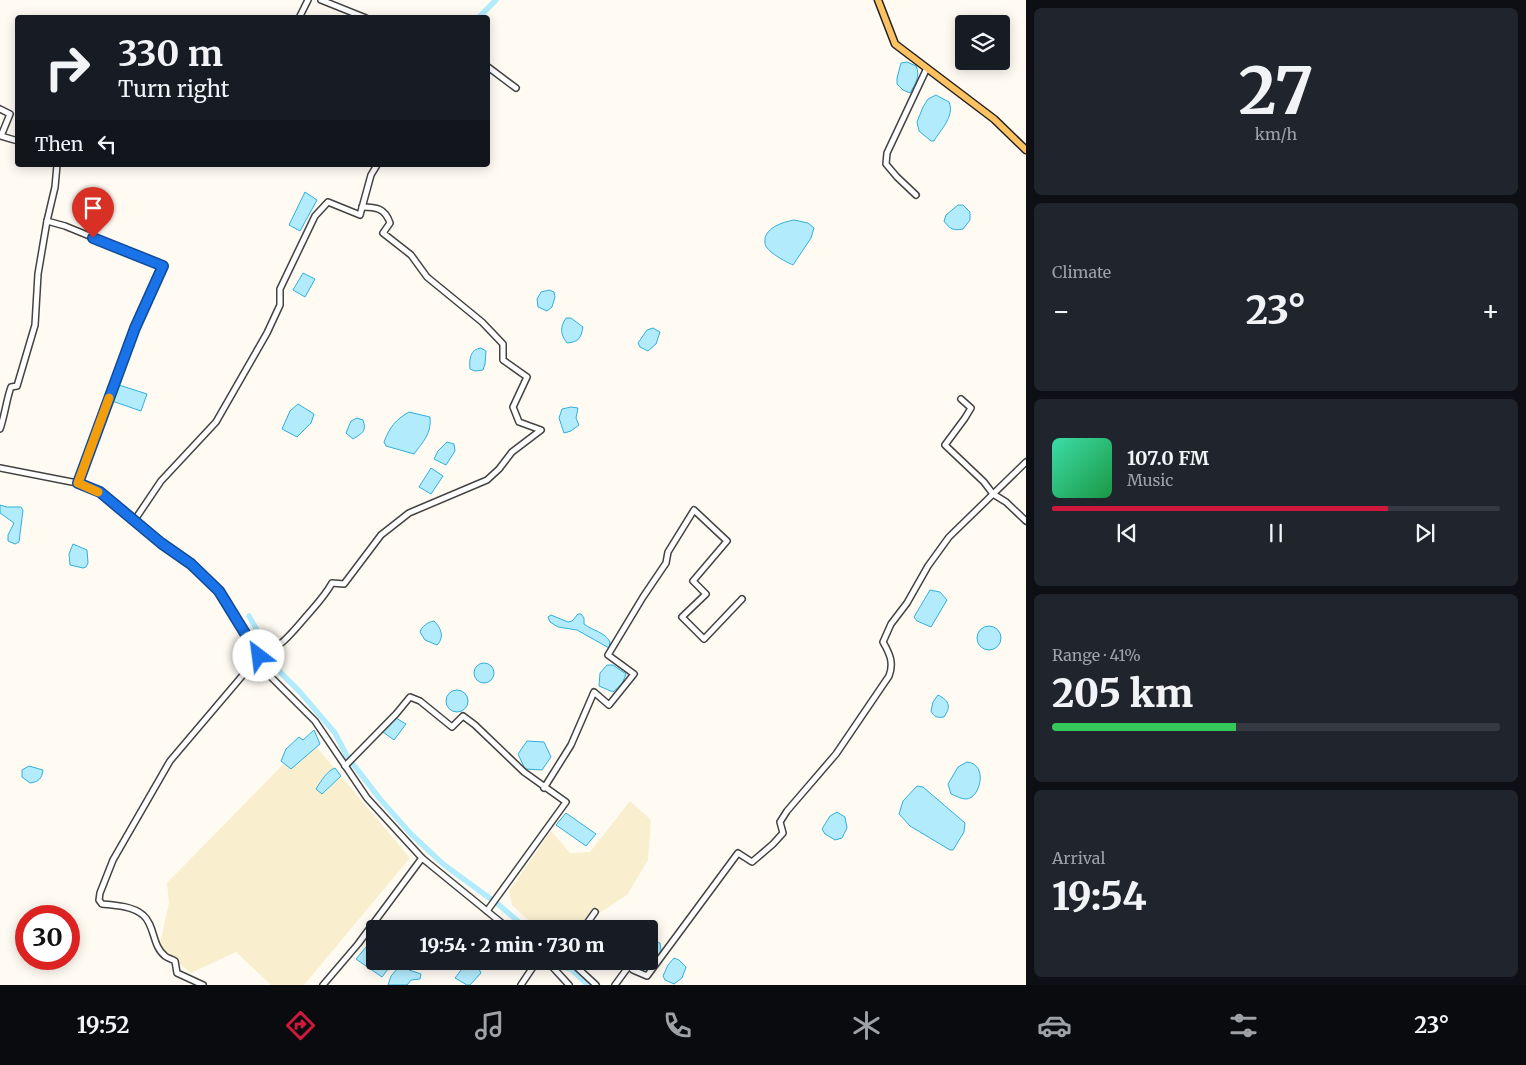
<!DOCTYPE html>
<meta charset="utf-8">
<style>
:root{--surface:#171b24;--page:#20242c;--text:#f1f3f6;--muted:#9ea1a6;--line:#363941;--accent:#cf193c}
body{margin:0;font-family:Merriweather,serif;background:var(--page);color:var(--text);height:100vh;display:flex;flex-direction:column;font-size:19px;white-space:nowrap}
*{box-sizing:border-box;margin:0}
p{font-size:16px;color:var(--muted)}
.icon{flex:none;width:28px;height:28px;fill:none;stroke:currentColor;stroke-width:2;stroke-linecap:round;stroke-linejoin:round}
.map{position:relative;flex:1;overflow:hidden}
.side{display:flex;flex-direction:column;gap:8px;padding:8px;background:#0d0f14;width:500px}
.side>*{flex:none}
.banner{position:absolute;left:15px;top:15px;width:475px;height:152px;border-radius:5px;box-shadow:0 2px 12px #0003;background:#171b24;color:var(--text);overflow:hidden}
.buttons{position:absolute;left:955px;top:15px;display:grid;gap:10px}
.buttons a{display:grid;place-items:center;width:55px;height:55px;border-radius:5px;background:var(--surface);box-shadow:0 2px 12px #0003;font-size:25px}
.speed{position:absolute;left:15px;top:905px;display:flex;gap:10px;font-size:25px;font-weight:700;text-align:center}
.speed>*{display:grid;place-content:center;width:65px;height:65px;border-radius:50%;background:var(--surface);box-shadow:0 2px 12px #0003;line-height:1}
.speed .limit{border:8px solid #d22;background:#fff;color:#111}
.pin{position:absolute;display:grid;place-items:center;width:42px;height:42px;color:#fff;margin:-51px -21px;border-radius:50% 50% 50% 0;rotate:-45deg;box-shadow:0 0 5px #0007}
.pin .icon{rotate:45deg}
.me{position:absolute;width:55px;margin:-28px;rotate:330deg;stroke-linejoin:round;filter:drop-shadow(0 0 4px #0008)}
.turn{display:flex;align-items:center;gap:18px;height:105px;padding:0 20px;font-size:22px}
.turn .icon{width:65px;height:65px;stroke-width:2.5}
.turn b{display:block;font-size:35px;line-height:42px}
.then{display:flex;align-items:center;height:48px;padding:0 20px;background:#0003;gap:10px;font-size:19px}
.big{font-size:38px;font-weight:800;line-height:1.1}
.side .tile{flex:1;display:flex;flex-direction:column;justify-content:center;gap:8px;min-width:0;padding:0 18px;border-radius:8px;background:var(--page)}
.side .dial{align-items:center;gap:0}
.dial b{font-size:65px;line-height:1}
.song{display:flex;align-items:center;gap:15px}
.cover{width:60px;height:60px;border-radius:8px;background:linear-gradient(135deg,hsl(160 70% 55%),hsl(140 70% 35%))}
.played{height:5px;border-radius:2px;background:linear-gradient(90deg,var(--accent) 75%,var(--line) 75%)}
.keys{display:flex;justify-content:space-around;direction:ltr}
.heat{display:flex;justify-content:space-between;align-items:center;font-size:28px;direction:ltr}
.charge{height:8px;border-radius:4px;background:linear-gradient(90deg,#34c759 41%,var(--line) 0)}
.trip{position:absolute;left:366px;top:920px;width:292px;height:50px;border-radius:5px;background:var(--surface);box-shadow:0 2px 12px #0003;font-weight:800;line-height:50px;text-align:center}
.menu{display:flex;height:80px;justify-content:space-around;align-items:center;background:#090b0e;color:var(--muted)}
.menu .icon{width:35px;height:35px}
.menu .active{color:var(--accent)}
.menu b{font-size:22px;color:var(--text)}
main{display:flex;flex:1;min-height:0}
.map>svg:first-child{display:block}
.farmland{fill:#f9efcf}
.water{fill:#b2ebfc;stroke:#31afdb}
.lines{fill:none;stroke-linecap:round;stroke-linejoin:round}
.canal{stroke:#b2ebfc;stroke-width:5.5}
.minor-casing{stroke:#434343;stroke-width:8}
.major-casing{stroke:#212121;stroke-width:9}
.minor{stroke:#fff;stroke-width:5}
.major{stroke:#ffc263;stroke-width:6}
.route-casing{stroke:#114b97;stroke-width:12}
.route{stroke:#1a73e8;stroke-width:9}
.slow{stroke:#f59e0b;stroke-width:9}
</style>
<main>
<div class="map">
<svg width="1026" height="985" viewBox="0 0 1026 985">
<rect width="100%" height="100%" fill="#fffbf3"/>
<g class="farmland">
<path d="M 309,738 L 410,858 L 304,985 L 271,985 L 236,952 L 191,973 L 159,948 L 169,903 L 167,883 Z"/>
<path d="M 630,801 L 651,820 L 648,860 L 627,895 L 575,929 L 538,929 L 512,905 L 509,891 L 551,831 L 570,853 L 590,852 Z"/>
</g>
<g class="water">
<path d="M 907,62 L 916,66 C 921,76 915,84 910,93 L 903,90 L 897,84 L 897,78 L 901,63 Z"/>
<path d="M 936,95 L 949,102 C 955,116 941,129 934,141 L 931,141 L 919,131 L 917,122 L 923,107 L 928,99 Z"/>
<path d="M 305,192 L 317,200 L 300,231 L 289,225 Z"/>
<path d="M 958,205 L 963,205 L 970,212 L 970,220 L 963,229 C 953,231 950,229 944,221 L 946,215 Z"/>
<path d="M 794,220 L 808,223 L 814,228 L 811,238 L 793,265 C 786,262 765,251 765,243 C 763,228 783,222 794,220 Z"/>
<path d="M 303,273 L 315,279 L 305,297 L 293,290 Z"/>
<path d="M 549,290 L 554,292 L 555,297 L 552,307 L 547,311 L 538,307 L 537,299 L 541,292 Z"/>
<path d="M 566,318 L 571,318 L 583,327 C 581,338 579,342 567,343 C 560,334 560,327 566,318 Z"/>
<path d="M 653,328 L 660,332 L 656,344 L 648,351 L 640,347 L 638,343 L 647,330 Z"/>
<path d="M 481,348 L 486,351 L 485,364 L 483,370 L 475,371 L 470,369 C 469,360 470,349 481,348 Z"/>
<path d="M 119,385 L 147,394 L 141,411 L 112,401 Z"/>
<path d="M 298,404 L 314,414 L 311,423 L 297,437 L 282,429 L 290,411 Z"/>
<path d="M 571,407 L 578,408 L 576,418 L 579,425 L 571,431 L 564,433 L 559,418 L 562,409 Z"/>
<path d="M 409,412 L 430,417 C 432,433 423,442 414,454 L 386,446 L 384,442 C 390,427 395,420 409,412 Z"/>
<path d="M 357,418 L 363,420 C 367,432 362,433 353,439 L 346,433 L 351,421 Z"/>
<path d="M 447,442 L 454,444 L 455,451 L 446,465 L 434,459 L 438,451 Z"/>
<path d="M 431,468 L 443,476 L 431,494 L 419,487 Z"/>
<path d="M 0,505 L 7,507 L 21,507 L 23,510 L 19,542 L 15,544 L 8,541 L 8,535 L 14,523 L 0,513 Z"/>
<path d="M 73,544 L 87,550 L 88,563 L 86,567 L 83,568 L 70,565 L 69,554 Z"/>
<path d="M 930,590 L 940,592 L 947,600 L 931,627 L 917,621 L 914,617 Z"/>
<path d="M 578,614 L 581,614 L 584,618 L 584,624 C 593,631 605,632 610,642 L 609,648 L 577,630 L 558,627 L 550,622 L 548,617 L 551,615 L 568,622 L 572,621 Z"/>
<path d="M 434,621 C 441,628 445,637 437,645 L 425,640 L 420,632 C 422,626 428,622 434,621 Z"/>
<circle cx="989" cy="638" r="12"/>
<circle cx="484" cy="673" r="10"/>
<path d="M 607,665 L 613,665 L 626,674 L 622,684 L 613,692 L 599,686 L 600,673 Z"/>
<circle cx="457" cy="701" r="11"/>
<path d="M 938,695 C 950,701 951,707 944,717 C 937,718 934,717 931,711 L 933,702 Z"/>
<path d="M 396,718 L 406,724 L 394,740 L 383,732 L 390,722 Z"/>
<path d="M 314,730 L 320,744 L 291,769 L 281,761 L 286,749 L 299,737 L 303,740 Z"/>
<path d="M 527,741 L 544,742 L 551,757 L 542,770 L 525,769 L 518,754 Z"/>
<path d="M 967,762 C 989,764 980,799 966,799 C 961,799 956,796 951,794 L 948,784 L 958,767 Z"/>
<path d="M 29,766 L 43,770 C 42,779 38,782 30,783 L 22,777 L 22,770 Z"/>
<path d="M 335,768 L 341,776 L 322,794 L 316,789 C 321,781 327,771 335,768 Z"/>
<path d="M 917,786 L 923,787 L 965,823 L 964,832 L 953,850 L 950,850 L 910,826 L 899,814 L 903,801 Z"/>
<path d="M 837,812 L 845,817 L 847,828 L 842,838 L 835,840 L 825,834 L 822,829 L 830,816 Z"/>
<path d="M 566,813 L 596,834 L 586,846 L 556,825 Z"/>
<path d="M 650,939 L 660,943 L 661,951 L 648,971 L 643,972 L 634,968 L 631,961 L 650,961 Z"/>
<path d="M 372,940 L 375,943 L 375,961 L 394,961 L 382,977 L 356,959 Z"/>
<path d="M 674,958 L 679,960 L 686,967 L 682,978 L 674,984 L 665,980 L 663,976 L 668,965 Z"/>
<path d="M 404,961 L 407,961 L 409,970 L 421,974 L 420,979 L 411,980 L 407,985 L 388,985 L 391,976 Z"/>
<path d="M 472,963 L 479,969 L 481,973 L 470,985 L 467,985 L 455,978 L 465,965 Z"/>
</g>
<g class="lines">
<g class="canal">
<path d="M 478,18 L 496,0"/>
<path d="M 249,616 L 273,658 L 279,671 L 300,692 L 335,733 L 347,756 L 380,799 L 411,834 L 443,864 L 499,905 L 527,929"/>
<path d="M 561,961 L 566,968 L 571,969 L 588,985"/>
</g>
<defs>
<g id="minor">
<path d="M 321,0 L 366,18"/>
<path d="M 299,18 L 308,0"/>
<path d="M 488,67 L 516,88"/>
<path d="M 0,109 L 10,114 L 1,136 L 18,141"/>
<path d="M 57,165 L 55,187 L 47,221 L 65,226 L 163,266 L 135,328 L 77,483"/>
<path d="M 916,195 L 897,177 L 886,164 L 887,153 L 927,68"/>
<path d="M 961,399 L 971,408 L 965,418 L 945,445 L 984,482 L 993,494 L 1006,502 L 1026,521"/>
<path d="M 0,429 C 5,415 6,401 11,387 L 17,386 L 35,325 L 38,274 L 47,221"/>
<path d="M 0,468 L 77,483 L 100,492 L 161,543 L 191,564 L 219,591 L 272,678 L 315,721 L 367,798 L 422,858 L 509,929"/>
<path d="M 134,521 L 161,481 L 216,422 L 267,333 L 280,305 L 280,289 L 315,216 L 328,202 L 360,215 L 371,175 L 377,165"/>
<path d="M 345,766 L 396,714 L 410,697 L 420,701 L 452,727 L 463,716 L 475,725 L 524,772 L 566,802 L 487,911"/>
<path d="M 544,788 L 571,745 L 594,692 L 609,705 L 634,674 L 608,655 L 643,597 L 666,563 L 668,552 L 694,510 L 727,541 L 693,581 L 706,594 L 682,617 L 704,639 L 742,599"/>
<path d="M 583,929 L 595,912"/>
<path d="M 547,961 L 569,985"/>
<path d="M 570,961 L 596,985"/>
<path d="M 203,985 L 177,973 L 175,961 C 172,959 167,958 165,956 C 152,946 155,925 143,915 C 133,906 114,905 102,904 L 99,900 L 100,893 L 113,860 L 170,761 L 259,656 C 282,648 294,630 310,612 C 318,603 326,594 332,583 L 344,584 L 381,535 L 409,513 L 487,480 L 499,469 L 512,452 L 541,430 L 519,422 L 513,407 L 527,377 L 503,360 L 503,344 L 482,322 L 427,277 L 411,255 L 383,233 L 390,223 C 385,208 376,207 362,207"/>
<path d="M 323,985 L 358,944 L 422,858"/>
<path d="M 521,985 L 537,961"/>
<path d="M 615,985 L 629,966 L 633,970 L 647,976 L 738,853 L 752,862 L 773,844 L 783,833 L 780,822 L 787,811 L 836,754 L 889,676 C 894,663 890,654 883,642 L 891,624 L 907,603 L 928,566 L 949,537 L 1026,462"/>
</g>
<path id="major" d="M 878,0 L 895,44 L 994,119 L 1026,150"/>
</defs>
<use href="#minor" class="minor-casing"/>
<use href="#major" class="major-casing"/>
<use href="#minor" class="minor"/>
<use href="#major" class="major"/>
</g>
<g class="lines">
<defs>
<path id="route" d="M 93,238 L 163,266 L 135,328 L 78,483 L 100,492 L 161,543 L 191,564 L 219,591 L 259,656"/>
</defs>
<use href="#route" class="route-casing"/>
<use href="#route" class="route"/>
<path class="slow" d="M 98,492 L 78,483 L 109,398"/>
</g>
</svg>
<div class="buttons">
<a><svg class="icon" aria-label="layers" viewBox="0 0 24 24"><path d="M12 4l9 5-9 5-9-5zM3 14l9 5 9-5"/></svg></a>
</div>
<div class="speed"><div class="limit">30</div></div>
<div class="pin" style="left:93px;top:238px;background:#d93025"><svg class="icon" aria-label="arrive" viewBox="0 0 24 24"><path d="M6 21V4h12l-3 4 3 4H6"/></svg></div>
<svg class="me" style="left:259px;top:656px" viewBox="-20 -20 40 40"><circle r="19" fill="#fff"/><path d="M0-13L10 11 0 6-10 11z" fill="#1a73e8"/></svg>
<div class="trip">19:54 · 2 min · 730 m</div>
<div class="banner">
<div class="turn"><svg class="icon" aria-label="right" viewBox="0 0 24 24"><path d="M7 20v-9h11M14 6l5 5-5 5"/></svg><div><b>330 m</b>Turn right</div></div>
<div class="then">Then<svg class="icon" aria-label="left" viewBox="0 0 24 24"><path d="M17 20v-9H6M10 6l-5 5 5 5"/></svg></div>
</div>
</div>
<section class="side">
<div class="tile dial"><b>27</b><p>km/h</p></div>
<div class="tile"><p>Climate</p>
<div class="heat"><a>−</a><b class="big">23°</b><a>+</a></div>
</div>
<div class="tile">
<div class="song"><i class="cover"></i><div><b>107.0 FM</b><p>Music</p></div></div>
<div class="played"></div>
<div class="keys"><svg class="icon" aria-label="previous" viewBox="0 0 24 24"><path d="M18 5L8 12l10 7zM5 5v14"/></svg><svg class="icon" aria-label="pause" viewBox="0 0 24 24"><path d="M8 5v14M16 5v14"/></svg><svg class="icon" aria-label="next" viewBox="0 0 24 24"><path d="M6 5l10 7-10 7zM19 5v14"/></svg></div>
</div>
<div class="tile"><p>Range · 41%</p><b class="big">205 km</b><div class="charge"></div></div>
<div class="tile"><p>Arrival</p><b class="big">19:54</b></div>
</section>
</main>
<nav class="menu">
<b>19:52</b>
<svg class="icon active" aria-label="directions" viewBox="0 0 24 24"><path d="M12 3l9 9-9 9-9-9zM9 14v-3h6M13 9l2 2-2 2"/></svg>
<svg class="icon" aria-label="music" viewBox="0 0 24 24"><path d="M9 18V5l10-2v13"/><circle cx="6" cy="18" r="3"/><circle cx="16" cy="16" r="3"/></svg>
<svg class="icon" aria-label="phone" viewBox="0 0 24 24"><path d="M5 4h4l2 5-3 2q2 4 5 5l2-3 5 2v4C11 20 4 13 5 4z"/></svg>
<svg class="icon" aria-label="climate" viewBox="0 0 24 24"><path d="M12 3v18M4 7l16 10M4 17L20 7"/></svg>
<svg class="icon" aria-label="car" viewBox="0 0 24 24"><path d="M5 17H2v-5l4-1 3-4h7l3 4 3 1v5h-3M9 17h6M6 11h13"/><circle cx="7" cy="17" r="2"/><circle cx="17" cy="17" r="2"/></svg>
<svg class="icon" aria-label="filters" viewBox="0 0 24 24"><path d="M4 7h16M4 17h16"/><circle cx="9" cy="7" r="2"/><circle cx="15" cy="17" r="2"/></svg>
<b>23°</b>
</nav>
